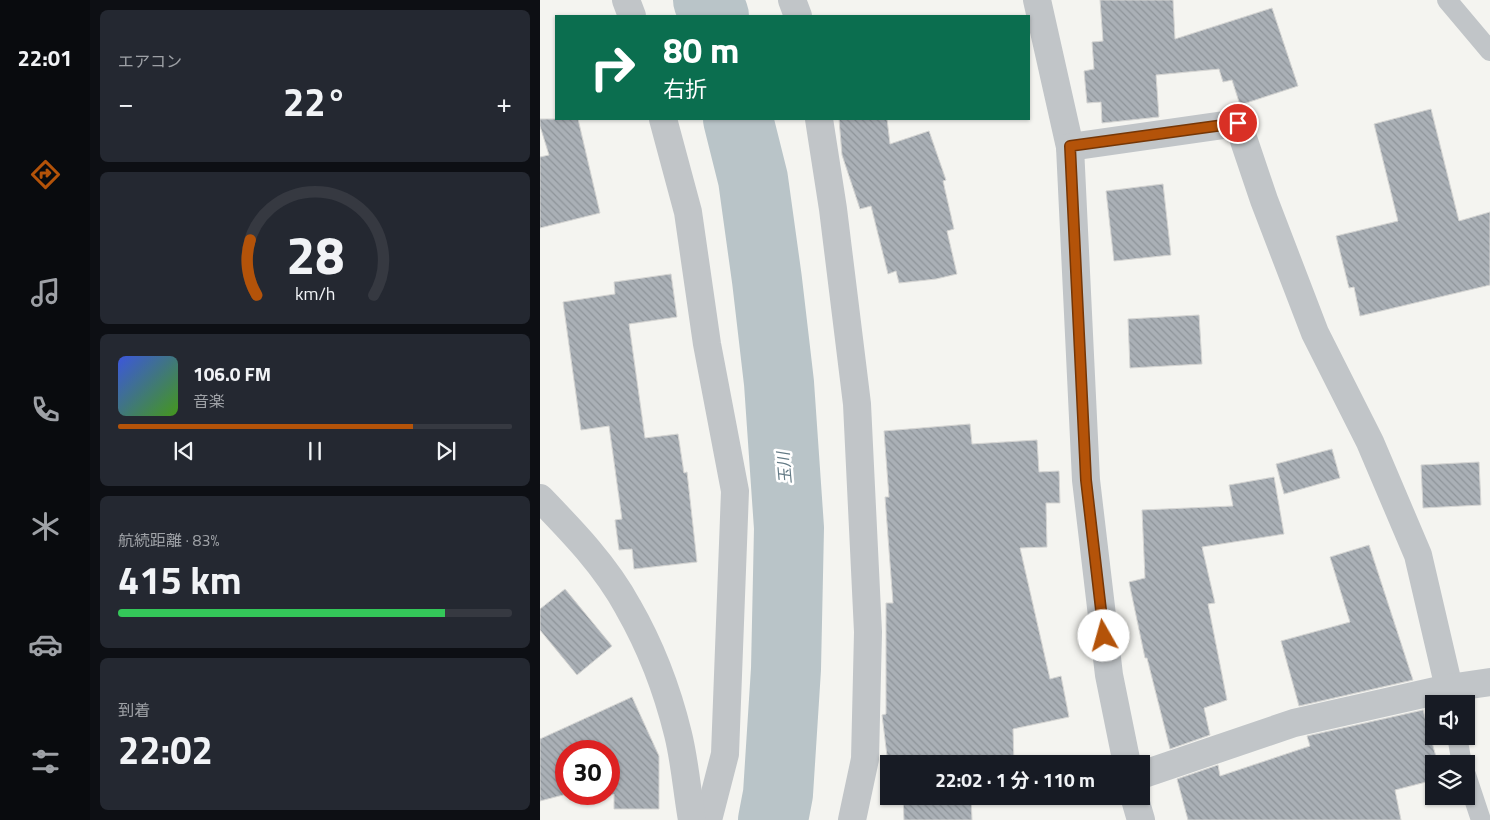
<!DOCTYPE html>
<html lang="ja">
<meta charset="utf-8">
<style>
:root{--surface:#171b24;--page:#242831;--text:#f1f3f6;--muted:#9ea1a6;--line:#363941;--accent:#b45309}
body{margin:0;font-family:"Titillium Web","Noto Sans JP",sans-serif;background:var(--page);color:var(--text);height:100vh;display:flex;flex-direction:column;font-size:19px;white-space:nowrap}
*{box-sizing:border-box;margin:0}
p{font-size:16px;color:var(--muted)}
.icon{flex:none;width:28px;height:28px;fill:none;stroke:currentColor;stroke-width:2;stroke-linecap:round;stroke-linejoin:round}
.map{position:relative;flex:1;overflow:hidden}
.sheet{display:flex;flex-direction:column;gap:10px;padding:10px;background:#0d0f14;width:450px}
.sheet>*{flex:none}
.guide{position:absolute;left:15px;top:15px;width:475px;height:105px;border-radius:0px;box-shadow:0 1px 4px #0004;background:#0b6e4f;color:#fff;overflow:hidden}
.tools{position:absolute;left:885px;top:695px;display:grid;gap:10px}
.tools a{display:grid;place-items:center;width:50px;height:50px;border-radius:0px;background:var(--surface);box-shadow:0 1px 4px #0004;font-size:25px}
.speed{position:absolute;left:15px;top:740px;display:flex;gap:10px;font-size:25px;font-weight:700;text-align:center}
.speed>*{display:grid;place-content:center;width:65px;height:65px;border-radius:50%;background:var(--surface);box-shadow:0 1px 4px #0004;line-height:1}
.speed .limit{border:8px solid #d22;background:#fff;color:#111}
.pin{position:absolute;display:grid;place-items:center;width:42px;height:42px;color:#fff;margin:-21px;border:2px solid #fff;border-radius:50%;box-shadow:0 1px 5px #0007}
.me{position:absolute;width:55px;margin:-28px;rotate:353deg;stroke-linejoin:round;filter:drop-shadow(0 0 4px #0008)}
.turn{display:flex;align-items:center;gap:18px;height:105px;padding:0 25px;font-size:22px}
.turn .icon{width:65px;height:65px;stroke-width:2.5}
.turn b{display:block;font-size:35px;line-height:42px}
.big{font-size:38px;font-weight:700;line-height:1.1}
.sheet .tile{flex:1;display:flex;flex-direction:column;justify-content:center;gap:8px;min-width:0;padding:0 18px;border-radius:8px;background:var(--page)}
.sheet .dial{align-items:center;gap:0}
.dial svg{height:130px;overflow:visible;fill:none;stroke:var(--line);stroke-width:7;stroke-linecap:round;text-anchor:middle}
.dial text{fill:var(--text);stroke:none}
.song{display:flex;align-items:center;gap:15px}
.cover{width:60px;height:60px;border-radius:8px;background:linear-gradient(135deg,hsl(230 70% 55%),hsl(100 70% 35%))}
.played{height:5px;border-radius:2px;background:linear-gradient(90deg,var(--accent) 75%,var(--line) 75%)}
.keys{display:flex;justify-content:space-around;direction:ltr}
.heat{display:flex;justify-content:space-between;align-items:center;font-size:28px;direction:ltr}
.charge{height:8px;border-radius:4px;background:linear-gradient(90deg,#34c759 83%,var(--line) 0)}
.trip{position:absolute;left:340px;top:755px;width:270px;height:50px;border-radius:0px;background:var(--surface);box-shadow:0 1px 4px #0004;font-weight:700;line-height:50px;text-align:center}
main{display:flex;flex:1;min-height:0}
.menu{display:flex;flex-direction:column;width:90px;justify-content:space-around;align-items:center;background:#090b0e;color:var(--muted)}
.menu .icon{width:35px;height:35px}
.menu .current{color:var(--accent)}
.menu b{font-size:22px;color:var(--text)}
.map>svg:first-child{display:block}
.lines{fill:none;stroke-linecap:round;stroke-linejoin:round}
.river{stroke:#b9c4c8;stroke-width:70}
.building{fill:url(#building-back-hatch);stroke:#d5d5d3}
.lane{stroke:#c1c5c8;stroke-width:20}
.street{stroke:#c1c5c8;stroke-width:28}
.route-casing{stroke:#753606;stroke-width:12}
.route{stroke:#b45309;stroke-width:9}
.labels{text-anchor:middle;stroke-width:5;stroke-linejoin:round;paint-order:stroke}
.water-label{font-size:16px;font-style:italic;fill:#637a85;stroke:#fff}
</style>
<main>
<nav class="menu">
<b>22:01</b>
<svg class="icon current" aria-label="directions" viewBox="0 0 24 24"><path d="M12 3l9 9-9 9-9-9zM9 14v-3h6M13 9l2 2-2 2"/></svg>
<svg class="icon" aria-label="music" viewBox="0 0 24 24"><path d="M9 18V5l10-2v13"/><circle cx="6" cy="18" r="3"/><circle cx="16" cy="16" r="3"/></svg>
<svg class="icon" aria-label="phone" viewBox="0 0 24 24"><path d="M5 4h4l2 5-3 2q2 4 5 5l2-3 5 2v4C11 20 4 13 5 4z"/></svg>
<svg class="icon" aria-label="climate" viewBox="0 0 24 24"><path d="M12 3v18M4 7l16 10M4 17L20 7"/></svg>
<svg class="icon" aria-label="car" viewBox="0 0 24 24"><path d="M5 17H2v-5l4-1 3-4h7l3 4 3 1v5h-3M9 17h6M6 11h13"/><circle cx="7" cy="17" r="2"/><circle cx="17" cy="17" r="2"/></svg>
<svg class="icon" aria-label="filters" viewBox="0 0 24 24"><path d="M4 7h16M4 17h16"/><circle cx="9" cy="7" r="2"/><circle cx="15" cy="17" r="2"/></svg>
</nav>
<section class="sheet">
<div class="tile"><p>エアコン</p>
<div class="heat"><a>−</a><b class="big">22°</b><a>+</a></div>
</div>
<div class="tile dial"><svg viewBox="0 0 100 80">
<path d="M14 69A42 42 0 1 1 86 69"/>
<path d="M14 69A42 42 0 0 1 10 35" stroke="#b45309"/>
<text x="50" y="56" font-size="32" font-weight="700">28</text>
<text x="50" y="72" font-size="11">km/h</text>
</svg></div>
<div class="tile">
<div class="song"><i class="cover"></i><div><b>106.0 FM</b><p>音楽</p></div></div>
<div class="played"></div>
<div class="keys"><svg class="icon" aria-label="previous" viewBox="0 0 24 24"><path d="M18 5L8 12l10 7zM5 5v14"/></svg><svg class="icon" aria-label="pause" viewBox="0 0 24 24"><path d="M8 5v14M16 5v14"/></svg><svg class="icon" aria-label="next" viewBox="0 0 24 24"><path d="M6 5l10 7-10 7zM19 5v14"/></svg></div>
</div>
<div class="tile"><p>航続距離 · 83%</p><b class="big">415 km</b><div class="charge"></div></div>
<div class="tile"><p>到着</p><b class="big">22:02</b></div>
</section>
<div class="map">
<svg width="950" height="820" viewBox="0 0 950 820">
<defs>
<pattern id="building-back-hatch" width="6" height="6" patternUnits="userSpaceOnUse" patternTransform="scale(1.25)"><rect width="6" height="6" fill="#aab0b6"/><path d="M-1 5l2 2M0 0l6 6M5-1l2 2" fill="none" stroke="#8e9499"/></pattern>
</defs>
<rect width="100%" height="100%" fill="#f4f4f0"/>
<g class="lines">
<g class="river">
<path d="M 168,0 L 174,16"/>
<path d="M 198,119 L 213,179 L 227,280 L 239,383 L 249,528 L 246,669 L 238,794 L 233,820"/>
</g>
</g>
<g class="building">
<path d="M 560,0 L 633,0 L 635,39 L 732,8 L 758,86 L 700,105 L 692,80 L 683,82 L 679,69 L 616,75 L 619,117 L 562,123 L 561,102 L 547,103 L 544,71 L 554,69 L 552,42 L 563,41 Z"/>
<path d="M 891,109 L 919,221 L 950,212 L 950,285 L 820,316 L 814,287 L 809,288 L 796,236 L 858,221 L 834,124 Z"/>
<path d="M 0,119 L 38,119 L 60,213 L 0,228 L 0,157 L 9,155 L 0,126 Z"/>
<path d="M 299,119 L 347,119 L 350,144 L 389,131 L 406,180 L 403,181 L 414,229 L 407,231 L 417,274 L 396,279 L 359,283 L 356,271 L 348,274 L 331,206 L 320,209 L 302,155 Z"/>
<path d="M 623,184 L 631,255 L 574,261 L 566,191 Z"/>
<path d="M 131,274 L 137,317 L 89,324 L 105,438 L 138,434 L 144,473 L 147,472 L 157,562 L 94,569 L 92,549 L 79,550 L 75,520 L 82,519 L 69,426 L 41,430 L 23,302 L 75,294 L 74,282 Z"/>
<path d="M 659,315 L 662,364 L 590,368 L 588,319 Z"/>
<path d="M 430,424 L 432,444 L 497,440 L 499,472 L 519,471 L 520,503 L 506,503 L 507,547 L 480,548 L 510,679 L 521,676 L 529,717 L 473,729 L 474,764 L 348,764 L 342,715 L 346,714 L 346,603 L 353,603 L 345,497 L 349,497 L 344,431 Z"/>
<path d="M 792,449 L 800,478 L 744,494 L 736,464 Z"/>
<path d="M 939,462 L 941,505 L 883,508 L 881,465 Z"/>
<path d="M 734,477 L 744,534 L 662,547 L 675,603 L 668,604 L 687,700 L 664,708 L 670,735 L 630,749 L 607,658 L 605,658 L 589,582 L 605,578 L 602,510 L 693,506 L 689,485 Z"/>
<path d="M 829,545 L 873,680 L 759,706 L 741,641 L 810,622 L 790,557 Z"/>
<path d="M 25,589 L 72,646 L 37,675 L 0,630 L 0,609 Z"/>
<path d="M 92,697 L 119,756 L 119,809 L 74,809 L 74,794 L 39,803 L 37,794 L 69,794 L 69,751 L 26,751 L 27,794 L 0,801 L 0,739 Z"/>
<path d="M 883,710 L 898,764 L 894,764 L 894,780 L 855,790 L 861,820 L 648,820 L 637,779 L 678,765 L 680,776 L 770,746 L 767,736 Z"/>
<path d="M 363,796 L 431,796 L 432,820 L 364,820 Z"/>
</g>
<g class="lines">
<g class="lane">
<path d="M 907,0 L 950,51"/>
<path d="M 917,736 L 922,764"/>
<path d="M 926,775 L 941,820"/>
</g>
<g class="street">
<path d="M 86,0 L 92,16"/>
<path d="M 252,0 L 258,16"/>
<path d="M 497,0 L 530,147 L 546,480 L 569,675 L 587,764"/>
<path d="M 123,119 L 148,212 L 167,344 L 195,491 L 185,754 L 168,820"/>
<path d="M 279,119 L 293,209 L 317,404 L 328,632 L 325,759 L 312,820"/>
<path d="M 530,147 L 698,123 L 724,200 L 775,333 L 830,442 L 878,555 L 909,688"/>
<path d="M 0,498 C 32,531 66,566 88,607 C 111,647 127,689 138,734 C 145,762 147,792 152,820"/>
<path d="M 601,775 L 754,723 L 909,688 L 950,682"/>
<path d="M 594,796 L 601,820"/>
</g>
</g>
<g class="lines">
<defs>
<path id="route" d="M 564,636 L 546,480 L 530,146 L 698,123"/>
</defs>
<use href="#route" class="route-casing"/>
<use href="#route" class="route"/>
</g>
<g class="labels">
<g class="water-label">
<text transform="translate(244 468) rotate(-95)" y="6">玉川</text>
</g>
</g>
</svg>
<div class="tools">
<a><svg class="icon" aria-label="sound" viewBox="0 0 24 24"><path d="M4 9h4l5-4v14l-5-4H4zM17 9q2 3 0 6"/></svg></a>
<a><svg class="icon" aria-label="layers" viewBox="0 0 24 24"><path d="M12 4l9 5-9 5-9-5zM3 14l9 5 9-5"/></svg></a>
</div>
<div class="speed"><div class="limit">30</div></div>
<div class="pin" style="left:698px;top:123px;background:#d93025"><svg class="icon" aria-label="arrive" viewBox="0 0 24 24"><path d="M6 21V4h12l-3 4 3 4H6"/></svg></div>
<svg class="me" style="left:564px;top:636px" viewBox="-20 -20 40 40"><circle r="19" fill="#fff"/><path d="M0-13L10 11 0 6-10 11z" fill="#b45309"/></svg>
<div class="trip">22:02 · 1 分 · 110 m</div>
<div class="guide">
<div class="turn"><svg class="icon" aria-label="right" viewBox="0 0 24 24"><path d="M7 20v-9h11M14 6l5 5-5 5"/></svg><div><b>80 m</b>右折</div></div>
</div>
</div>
</main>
